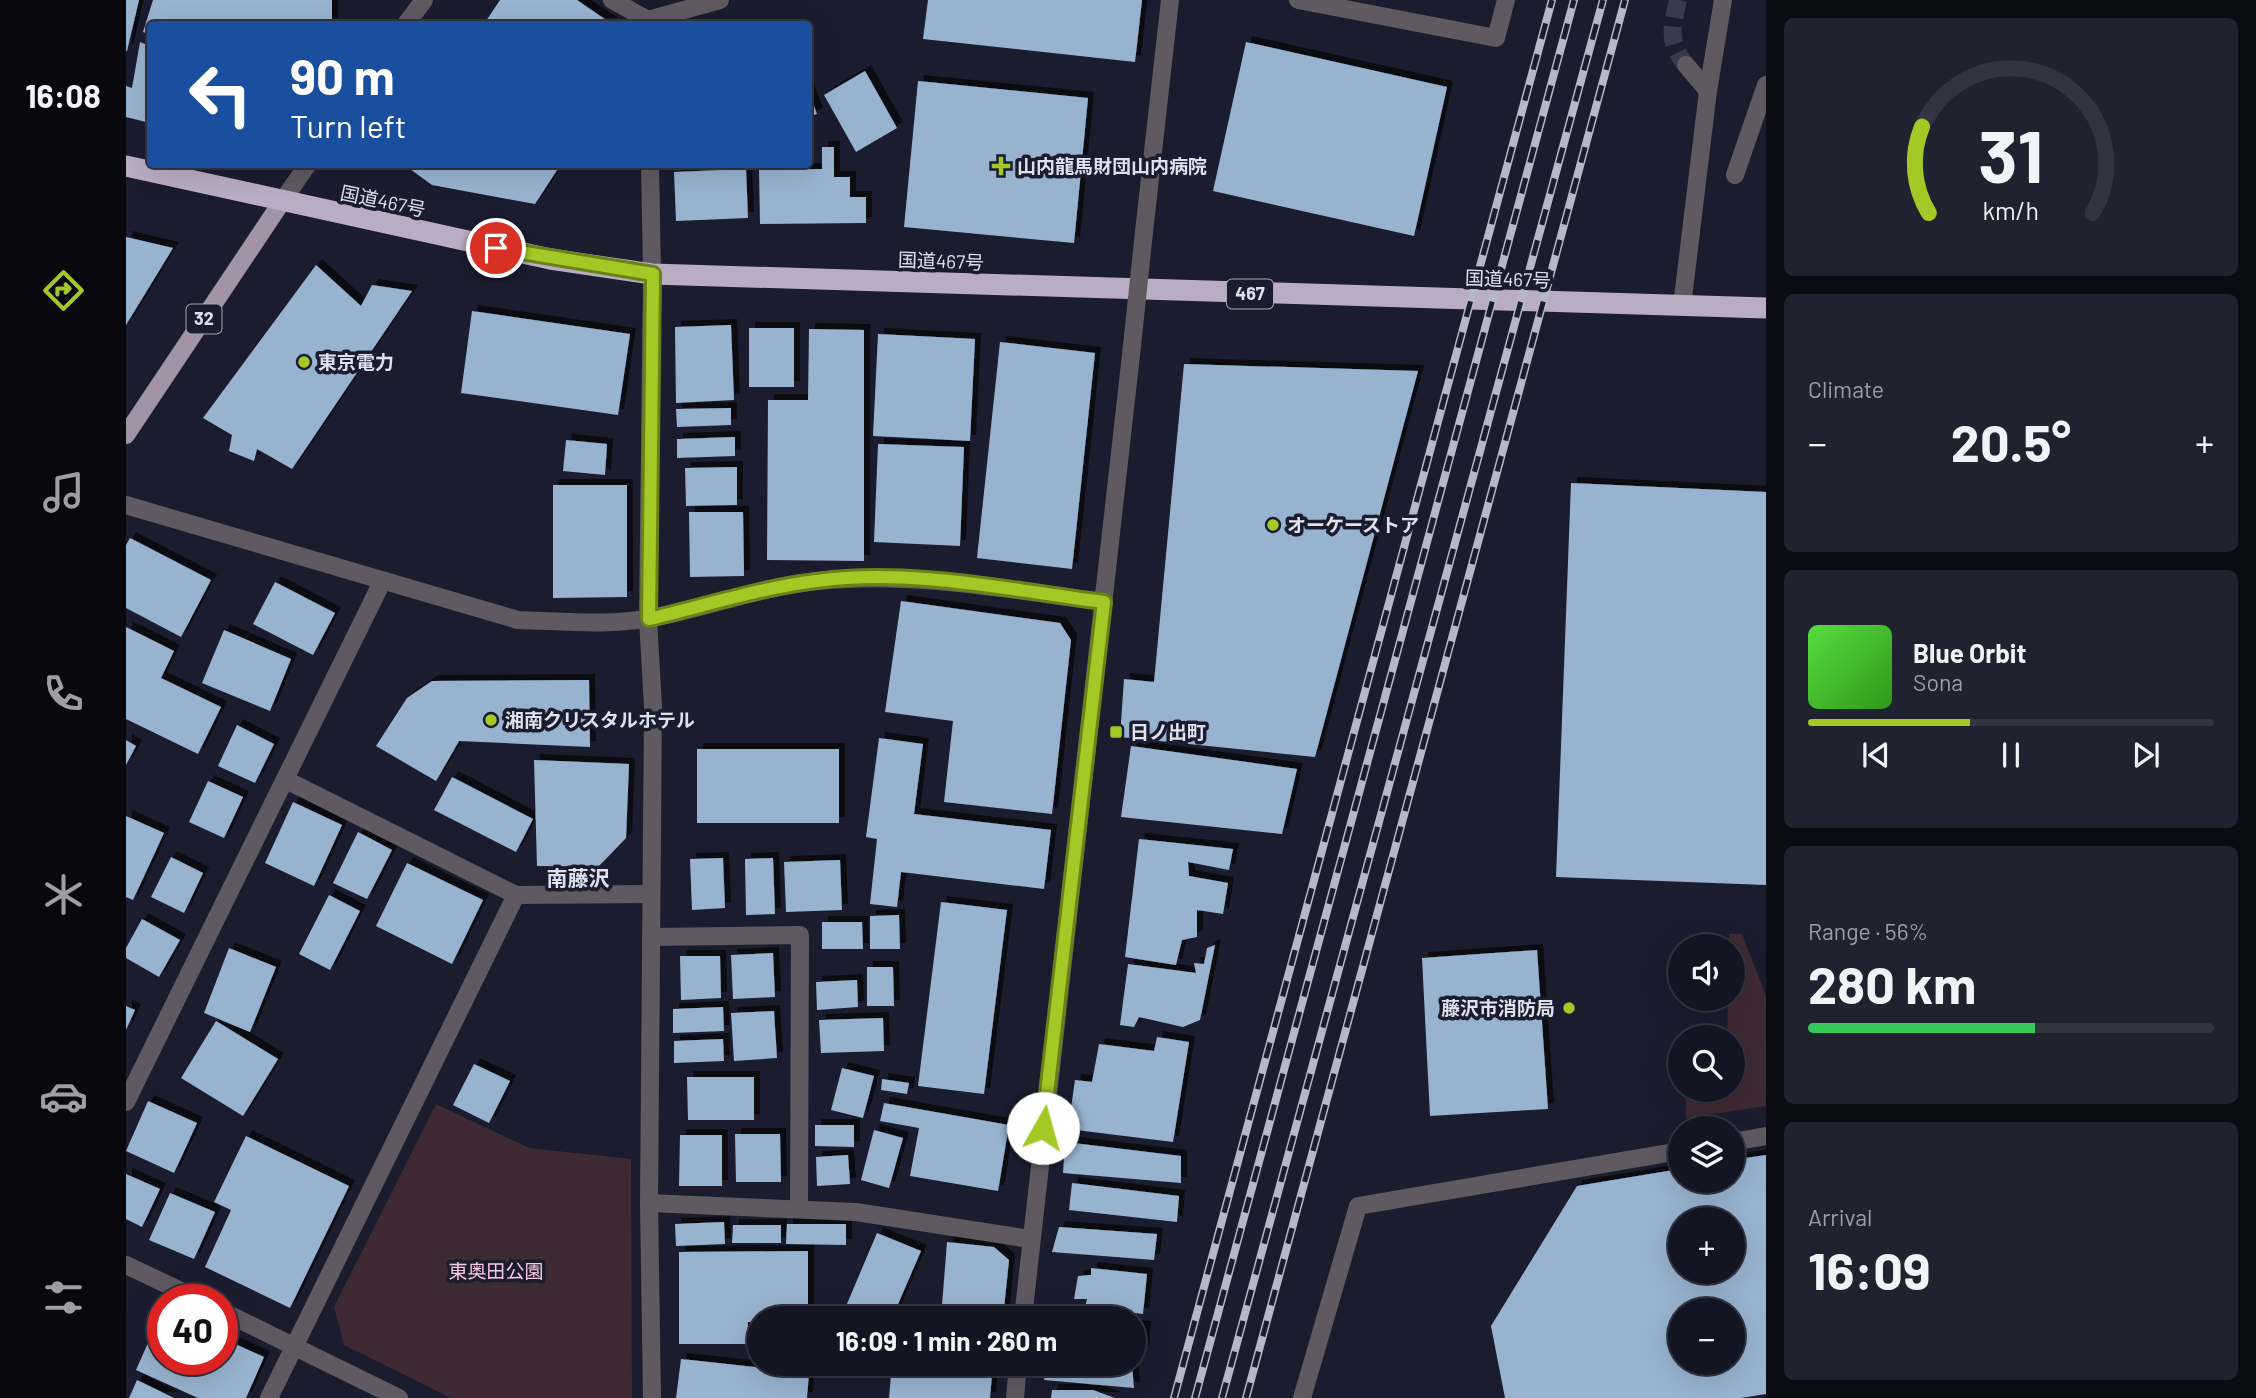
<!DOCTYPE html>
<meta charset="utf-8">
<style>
:root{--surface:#141522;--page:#21222f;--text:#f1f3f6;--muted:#9d9fa5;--line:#333440;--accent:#a3c926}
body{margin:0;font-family:Barlow,"Noto Sans JP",sans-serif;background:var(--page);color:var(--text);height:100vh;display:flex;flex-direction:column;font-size:26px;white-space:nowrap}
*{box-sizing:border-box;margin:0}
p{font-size:23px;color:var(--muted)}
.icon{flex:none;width:38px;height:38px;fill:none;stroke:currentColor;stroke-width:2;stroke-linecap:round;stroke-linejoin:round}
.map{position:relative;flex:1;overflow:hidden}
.sheet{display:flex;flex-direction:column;gap:18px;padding:18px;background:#0b0c13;width:490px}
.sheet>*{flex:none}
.top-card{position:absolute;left:21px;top:21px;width:665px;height:147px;border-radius:7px;box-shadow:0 7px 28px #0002,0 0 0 2px var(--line);background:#1a4fa0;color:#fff;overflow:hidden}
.buttons{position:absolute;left:1542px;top:934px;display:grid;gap:14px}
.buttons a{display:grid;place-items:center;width:77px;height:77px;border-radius:50%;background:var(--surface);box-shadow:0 7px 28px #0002,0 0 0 2px var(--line);font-size:35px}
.speed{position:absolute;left:21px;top:1284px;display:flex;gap:14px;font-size:35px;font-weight:700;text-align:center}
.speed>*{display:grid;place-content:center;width:91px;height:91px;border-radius:50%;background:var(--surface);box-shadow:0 7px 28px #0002,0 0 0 2px var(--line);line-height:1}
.speed .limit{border:10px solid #d22;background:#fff;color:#111}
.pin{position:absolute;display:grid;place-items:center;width:60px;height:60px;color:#fff;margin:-30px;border:4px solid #fff;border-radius:50%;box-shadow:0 2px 7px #0007}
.me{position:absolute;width:77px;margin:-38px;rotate:7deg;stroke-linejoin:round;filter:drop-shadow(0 0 5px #0008)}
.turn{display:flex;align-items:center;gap:24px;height:147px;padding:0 28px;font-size:32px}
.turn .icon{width:91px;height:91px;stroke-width:2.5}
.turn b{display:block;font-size:49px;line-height:60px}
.big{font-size:52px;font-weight:700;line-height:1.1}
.sheet .card{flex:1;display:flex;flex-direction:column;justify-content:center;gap:10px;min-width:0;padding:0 24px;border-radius:10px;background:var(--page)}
.sheet .dial{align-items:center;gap:0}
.dial svg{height:182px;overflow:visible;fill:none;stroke:var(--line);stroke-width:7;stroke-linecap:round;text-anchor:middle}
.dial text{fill:var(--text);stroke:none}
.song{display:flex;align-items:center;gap:21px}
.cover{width:84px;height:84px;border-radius:10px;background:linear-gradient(135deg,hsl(110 70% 55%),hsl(110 70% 35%))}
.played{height:7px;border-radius:4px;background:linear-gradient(90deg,var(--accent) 40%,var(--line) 40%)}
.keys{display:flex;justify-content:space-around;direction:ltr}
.heat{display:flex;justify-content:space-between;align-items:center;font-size:38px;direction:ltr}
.charge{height:10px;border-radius:5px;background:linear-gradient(90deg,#34c759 56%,var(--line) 0)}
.trip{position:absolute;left:621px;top:1306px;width:399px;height:70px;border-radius:35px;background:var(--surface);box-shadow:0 7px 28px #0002,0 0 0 2px var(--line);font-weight:700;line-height:70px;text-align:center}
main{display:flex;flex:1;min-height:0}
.dock{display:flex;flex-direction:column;width:126px;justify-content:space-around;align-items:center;background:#08080e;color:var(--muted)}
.dock .icon{width:49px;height:49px}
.dock .on{color:var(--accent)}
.dock b{font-size:32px;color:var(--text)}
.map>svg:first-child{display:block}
.green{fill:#3e2a34}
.building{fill:#98b3d0;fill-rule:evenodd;filter:url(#shadow)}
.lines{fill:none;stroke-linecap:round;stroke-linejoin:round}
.minor-tunnel{stroke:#393a4b;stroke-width:18;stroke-dasharray:18 9;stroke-linecap:butt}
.minor{stroke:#5f5962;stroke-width:18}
.major{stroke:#a094a6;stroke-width:18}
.highway{stroke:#baacc2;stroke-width:21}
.rail-casing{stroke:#b7b8c6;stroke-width:8}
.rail{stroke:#1b1c2e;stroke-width:5;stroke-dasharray:16;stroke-linecap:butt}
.minor-bridge{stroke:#5f5962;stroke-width:18}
.route-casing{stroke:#6a8319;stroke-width:18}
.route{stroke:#a3c926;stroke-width:12}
.poi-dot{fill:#a3c926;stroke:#1b1c2e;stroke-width:2.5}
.labels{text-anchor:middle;stroke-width:7;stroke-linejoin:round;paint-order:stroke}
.shield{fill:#1b1c2e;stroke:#a5a6b4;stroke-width:2}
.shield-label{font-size:18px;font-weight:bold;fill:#e0e1ee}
.poi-label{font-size:19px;font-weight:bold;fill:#e0e1ee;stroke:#1b1c2e;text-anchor:start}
.street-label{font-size:19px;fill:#e0e1ee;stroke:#1b1c2e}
.park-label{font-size:19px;fill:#f9c8e2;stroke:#1b1c2e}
.neighbourhood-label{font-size:21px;font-weight:bold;fill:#e0e1ee;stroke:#1b1c2e}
</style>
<main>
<nav class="dock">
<b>16:08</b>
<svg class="icon on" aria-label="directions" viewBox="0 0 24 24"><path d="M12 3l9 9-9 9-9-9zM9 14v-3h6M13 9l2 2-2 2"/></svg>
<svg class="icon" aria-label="music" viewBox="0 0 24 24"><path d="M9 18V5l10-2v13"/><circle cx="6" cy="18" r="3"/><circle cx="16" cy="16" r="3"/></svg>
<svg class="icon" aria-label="phone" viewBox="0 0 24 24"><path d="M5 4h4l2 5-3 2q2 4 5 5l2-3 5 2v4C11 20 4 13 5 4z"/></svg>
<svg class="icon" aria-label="climate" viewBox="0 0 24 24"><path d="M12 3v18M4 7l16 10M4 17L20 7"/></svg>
<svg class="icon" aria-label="car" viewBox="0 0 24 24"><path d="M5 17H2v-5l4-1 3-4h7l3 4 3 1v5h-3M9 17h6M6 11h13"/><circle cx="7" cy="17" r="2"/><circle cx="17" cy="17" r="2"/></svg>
<svg class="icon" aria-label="filters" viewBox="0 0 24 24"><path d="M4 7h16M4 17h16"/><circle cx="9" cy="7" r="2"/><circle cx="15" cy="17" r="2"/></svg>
</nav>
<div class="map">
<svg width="1640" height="1398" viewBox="0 0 1640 1398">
<defs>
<filter id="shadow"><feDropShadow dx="6" dy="-6" stdDeviation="0" flood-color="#0009"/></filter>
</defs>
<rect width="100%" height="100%" fill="#1b1c2e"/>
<g class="green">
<path d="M 1603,934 L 1616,934 L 1640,996 L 1640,1106 L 1560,1118 L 1559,1090 L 1606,1090 L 1606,1038 L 1601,1038 L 1602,999 L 1606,999 L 1606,947 L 1603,947 Z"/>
<path d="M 310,1104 L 403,1148 L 505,1159 L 506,1398 L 325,1398 L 218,1345 L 208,1307 Z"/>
</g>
<g class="building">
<path d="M 0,0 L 13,0 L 1,51 L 0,51 Z"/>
<path d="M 27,0 L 206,0 L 206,24 L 24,24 L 24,35 L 17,32 Z"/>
<path d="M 374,0 L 451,0 L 486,24 L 358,24 Z"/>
<path d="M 802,0 L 1016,0 L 1009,62 L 797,39 Z"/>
<path d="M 14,42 L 24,46 L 24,123 L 0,117 L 0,86 L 6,88 Z"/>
<path d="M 1120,42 L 1321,87 L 1288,236 L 1087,191 Z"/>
<path d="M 739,71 L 771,128 L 730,152 L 698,95 Z"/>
<path d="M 792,81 L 962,98 L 948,243 L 778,227 Z"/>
<path d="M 682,90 L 691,114 L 682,117 Z"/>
<path d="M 696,147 L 708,147 L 708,177 L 724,177 L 724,197 L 740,197 L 740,223 L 634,224 L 633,170 L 696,169 Z"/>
<path d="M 277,164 L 435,164 L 409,204 L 306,185 Z"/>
<path d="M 620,169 L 622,218 L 550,221 L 548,172 Z"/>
<path d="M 0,237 L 47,248 L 0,325 Z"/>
<path d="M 190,265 L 235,306 L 246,285 L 286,291 L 166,469 L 131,449 L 128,461 L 103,451 L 106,435 L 77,418 Z"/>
<path d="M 346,311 L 504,334 L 492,415 L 335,393 Z"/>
<path d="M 605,325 L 608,400 L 550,403 L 549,327 Z"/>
<rect x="623" y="328" width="45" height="59"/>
<path d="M 683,329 L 738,330 L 738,561 L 641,560 L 642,400 L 682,400 Z"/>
<path d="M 752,334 L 849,339 L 844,441 L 747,436 Z"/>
<path d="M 874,342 L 969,353 L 946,569 L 851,558 Z"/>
<path d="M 1058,364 L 1292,371 L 1189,757 L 994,737 L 998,679 L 1028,682 Z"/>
<path d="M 605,408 L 605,425 L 551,427 L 550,409 Z"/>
<path d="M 609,437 L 609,456 L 551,458 L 551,439 Z"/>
<path d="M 440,440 L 481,444 L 479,475 L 437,471 Z"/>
<path d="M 752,444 L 838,447 L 834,546 L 748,542 Z"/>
<path d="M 611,467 L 611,505 L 560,506 L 559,468 Z"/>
<path d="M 1445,483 L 1640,492 L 1640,885 L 1430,877 Z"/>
<path d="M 427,485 L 501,485 L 501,597 L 427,598 Z"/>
<path d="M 563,512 L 617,512 L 618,576 L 564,577 Z"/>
<path d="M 4,538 L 85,580 L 55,637 L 0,608 L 0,545 Z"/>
<path d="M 149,582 L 209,613 L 187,655 L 127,624 Z"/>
<path d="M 775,601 L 934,623 L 945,640 L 926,814 L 818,802 L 827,721 L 759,712 Z"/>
<path d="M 0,627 L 48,651 L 35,678 L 95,707 L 72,754 L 0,719 Z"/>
<path d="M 98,630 L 165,659 L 144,711 L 76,683 Z"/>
<path d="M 463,680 L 464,747 L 333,741 L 310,781 L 250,746 L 281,698 L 306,681 Z"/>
<path d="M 111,725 L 148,744 L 129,783 L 92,766 Z"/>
<path d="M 753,738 L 797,744 L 788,814 L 925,830 L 918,889 L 775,872 L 771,907 L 744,904 L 751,839 L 740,837 Z"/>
<path d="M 0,740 L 10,746 L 0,765 Z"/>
<path d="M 1005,746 L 1171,769 L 1156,834 L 995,817 Z"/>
<rect x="571" y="749" width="142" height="74"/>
<path d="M 408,760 L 503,764 L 500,838 L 472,867 L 411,866 Z"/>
<path d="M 326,777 L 407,819 L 390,852 L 308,810 Z"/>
<path d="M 82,781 L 117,797 L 98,838 L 63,822 Z"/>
<path d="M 167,802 L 216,825 L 188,886 L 139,863 Z"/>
<path d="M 0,816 L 38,833 L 7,900 L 0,897 Z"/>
<path d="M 232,832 L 266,850 L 241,899 L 207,883 Z"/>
<path d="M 1013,839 L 1107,849 L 1103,870 L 1062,862 L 1063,876 L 1102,883 L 1097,914 L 1071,910 L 1071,937 L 1056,940 L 1050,965 L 999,957 Z"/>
<path d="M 45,857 L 77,873 L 58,913 L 25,897 Z"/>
<path d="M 597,858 L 599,908 L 566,910 L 564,859 Z"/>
<path d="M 647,858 L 649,914 L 620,915 L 619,859 Z"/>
<path d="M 714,860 L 716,910 L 660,912 L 658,862 Z"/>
<path d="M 281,863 L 357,900 L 326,964 L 250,926 Z"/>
<path d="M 203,895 L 234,911 L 204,970 L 173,954 Z"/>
<path d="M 815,902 L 881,910 L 858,1094 L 792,1086 Z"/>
<path d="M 773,915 L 774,949 L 744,949 L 744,916 Z"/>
<path d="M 16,919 L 54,940 L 33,977 L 0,958 L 0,948 Z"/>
<path d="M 696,922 L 736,922 L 737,949 L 696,949 Z"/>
<path d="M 1089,945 L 1074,1020 L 1057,1027 L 1013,1017 L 1008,1027 L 994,1025 L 1002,964 L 1070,973 L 1068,963 L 1078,964 L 1081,948 Z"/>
<path d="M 103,948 L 150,967 L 124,1032 L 78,1013 Z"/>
<path d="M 1411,950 L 1422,1109 L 1304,1116 L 1296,958 Z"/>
<path d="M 647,953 L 649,997 L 607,999 L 605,955 Z"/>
<path d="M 554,956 L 594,956 L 595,998 L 555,1000 Z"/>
<path d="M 741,967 L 767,967 L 768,1006 L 741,1006 Z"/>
<path d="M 731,980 L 732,1007 L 691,1010 L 690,982 Z"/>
<path d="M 0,1006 L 9,1010 L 0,1030 Z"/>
<path d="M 597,1007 L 598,1031 L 547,1033 L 547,1009 Z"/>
<path d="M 648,1011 L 651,1058 L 608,1061 L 605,1013 Z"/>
<path d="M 757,1018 L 758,1051 L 695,1053 L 693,1020 Z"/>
<path d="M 90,1021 L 152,1059 L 117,1116 L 55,1078 Z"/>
<path d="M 1031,1037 L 1063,1042 L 1047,1142 L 942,1129 L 949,1080 L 966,1082 L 973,1044 L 1028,1051 Z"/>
<path d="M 597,1039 L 598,1061 L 548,1063 L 548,1041 Z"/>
<path d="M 348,1064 L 384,1081 L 363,1123 L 327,1105 Z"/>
<path d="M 716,1068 L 748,1076 L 737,1118 L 705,1110 Z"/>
<path d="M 561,1077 L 628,1077 L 628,1120 L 562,1120 Z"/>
<path d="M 756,1079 L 783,1083 L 781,1094 L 755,1090 Z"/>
<path d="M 22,1101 L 71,1123 L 48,1173 L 0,1151 Z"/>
<path d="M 758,1103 L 883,1125 L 872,1191 L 784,1176 L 793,1128 L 754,1121 Z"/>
<path d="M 689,1125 L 728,1125 L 728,1147 L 689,1146 Z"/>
<path d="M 748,1130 L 777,1138 L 763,1188 L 735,1180 Z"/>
<path d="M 609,1134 L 654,1134 L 655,1182 L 610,1182 Z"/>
<path d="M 554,1135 L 596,1135 L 596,1186 L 553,1186 Z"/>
<path d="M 120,1136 L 223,1186 L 164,1308 L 79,1267 L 105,1210 L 88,1202 Z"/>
<path d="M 939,1142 L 1055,1156 L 1055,1183 L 937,1173 Z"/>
<path d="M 722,1155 L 724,1184 L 691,1186 L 690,1157 Z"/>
<path d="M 1640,1155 L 1640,1394 L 1615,1398 L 1379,1398 L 1365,1326 L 1451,1186 L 1554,1169 L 1554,1181 L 1606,1181 L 1606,1160 ZM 1554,1220 L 1606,1220 L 1606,1272 L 1554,1272 ZM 1554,1311 L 1606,1311 L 1606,1363 L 1554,1363 Z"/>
<path d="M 0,1174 L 34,1189 L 16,1227 L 0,1219 Z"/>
<path d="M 946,1183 L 1053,1196 L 1051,1222 L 943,1210 Z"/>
<path d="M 44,1193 L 89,1212 L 68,1259 L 23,1240 Z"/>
<path d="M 598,1222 L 599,1244 L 550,1246 L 549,1224 Z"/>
<path d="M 661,1224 L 720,1224 L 720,1245 L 660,1244 Z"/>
<path d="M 607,1225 L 655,1225 L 655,1243 L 606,1243 Z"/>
<path d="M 933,1227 L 1031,1234 L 1028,1260 L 926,1252 Z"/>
<path d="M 751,1233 L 795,1251 L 766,1318 L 715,1318 Z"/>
<path d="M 821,1242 L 868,1247 L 883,1260 L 877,1318 L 815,1318 Z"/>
<path d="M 682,1251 L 682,1318 L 634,1318 L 634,1322 L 622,1322 L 621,1344 L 553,1344 L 553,1252 Z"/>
<path d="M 965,1268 L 1021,1274 L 1017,1314 L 959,1307 L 961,1299 L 948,1299 L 952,1276 L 965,1275 Z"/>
<path d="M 37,1309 L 37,1360 L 96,1360 L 96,1338 L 138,1357 L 120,1398 L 72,1398 L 10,1370 Z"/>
<path d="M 1008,1326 L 1019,1327 L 1017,1352 L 1008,1351 Z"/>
<path d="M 555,1359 L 683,1373 L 681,1398 L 550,1398 Z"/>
<path d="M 766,1363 L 867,1363 L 864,1398 L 763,1398 Z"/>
<path d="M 921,1363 L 1006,1365 L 1008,1388 L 918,1380 Z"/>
<path d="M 11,1380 L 48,1398 L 3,1398 Z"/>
<path d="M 926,1390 L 967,1390 L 989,1398 L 925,1398 Z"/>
</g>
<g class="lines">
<path class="minor-tunnel" d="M 1552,0 C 1546,27 1541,42 1560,65"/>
<g class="minor">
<path d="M 486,0 L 522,20 L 594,0"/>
<path d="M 1172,0 L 1370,38 L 1380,0"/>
<path d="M 280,24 L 298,0"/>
<path d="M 1560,65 L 1582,91"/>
<path d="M 524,164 L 526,274 L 522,619 L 527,707 L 523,1203 L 526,1398"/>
<path d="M 1609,175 L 1640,85"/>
<path d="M 155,203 L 182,164"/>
<path d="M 1018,232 L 1044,0"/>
<path d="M 1556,306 L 1582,91 L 1597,0"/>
<path d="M 0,505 L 392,620 C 435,621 482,626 525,618 C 580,608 636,586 692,581 C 787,571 884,590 978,602"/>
<path d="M 160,780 L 390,895 L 525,894"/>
<path d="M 525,937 L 674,935 L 673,1209"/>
<path d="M 0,1102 L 256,582"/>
<path d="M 1606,1142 L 1640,1136"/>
<path d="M 523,1203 L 730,1212 L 904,1239"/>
<path d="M 0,1265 L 74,1300"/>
<path d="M 96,1311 L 273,1398"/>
<path d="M 897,1318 L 1006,346"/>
<path d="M 143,1398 L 390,895"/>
<path d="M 889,1398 L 892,1363"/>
<path d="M 1176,1398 L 1232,1206 L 1554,1151"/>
</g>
<path class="major" d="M 0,435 L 155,203"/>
<path class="highway" d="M 0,166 L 424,259 L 526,274 L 1640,308"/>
<defs>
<g id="rail">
<path d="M 1048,1398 L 1426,0"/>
<path d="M 1069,1398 L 1448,0"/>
<path d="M 1096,1398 L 1477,0"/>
<path d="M 1120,1398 L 1499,0"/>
</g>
</defs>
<use href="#rail" class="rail-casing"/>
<use href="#rail" class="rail"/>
<path class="minor-bridge" d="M 1006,346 L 1018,232"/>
</g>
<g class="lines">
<defs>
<path id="route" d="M 370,248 L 527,274 L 523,619 C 578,606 634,588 690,581 C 785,568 884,590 978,602 L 917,1128"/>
</defs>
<use href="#route" class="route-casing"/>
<use href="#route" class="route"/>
</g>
<g class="poi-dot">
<path d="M871.5 155.5h7v7h7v7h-7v7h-7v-7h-7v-7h7z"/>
<circle cx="178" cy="362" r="7"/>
<circle cx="1147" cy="525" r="7"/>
<circle cx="365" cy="720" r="7"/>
<rect x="983" y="725" width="14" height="14" rx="3.5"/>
<circle cx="1443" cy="1008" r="7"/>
</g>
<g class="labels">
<g class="shield">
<rect x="1101" y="279.5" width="46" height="29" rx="5"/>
<rect x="60.5" y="304.5" width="35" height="29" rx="5"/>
</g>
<g class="shield-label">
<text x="1124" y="300">467</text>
<text x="78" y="325">32</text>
</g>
<g class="poi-label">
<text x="891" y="173">山内龍馬財団山内病院</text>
<text x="192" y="369">東京電力</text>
<text x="1161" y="532">オーケーストア</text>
<text x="379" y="727">湘南クリスタルホテル</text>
<text x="1004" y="739">日ノ出町</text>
<text x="1429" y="1015" text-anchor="end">藤沢市消防局</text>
</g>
<g class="street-label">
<text transform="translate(257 201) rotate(12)" y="7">国道467号</text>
<text transform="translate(815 261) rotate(2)" y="7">国道467号</text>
<text transform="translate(1382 279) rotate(2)" y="7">国道467号</text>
</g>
<g class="park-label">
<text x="370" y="1278">東奥田公園</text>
</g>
<g class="neighbourhood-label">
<text x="452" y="886">南藤沢</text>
</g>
</g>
</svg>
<div class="buttons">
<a><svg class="icon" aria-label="sound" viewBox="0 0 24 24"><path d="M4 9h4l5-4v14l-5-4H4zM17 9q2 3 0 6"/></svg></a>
<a><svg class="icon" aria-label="search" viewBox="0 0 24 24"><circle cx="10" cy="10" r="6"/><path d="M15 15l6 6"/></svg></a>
<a><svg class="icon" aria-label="layers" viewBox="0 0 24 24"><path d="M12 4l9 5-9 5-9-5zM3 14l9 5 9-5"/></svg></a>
<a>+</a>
<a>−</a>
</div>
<div class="speed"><div class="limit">40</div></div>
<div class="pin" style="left:370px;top:248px;background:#d93025"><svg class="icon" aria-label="arrive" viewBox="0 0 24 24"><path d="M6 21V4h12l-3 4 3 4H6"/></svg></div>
<svg class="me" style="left:917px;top:1128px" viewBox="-20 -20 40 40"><circle r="19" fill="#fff"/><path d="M0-13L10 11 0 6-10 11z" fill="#a3c926"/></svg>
<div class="trip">16:09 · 1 min · 260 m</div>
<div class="top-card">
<div class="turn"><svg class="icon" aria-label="left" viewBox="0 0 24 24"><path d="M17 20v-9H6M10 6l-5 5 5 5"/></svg><div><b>90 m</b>Turn left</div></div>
</div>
</div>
<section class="sheet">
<div class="card dial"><svg viewBox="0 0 100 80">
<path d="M14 69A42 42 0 1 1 86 69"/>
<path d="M14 69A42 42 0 0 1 11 31" stroke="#a3c926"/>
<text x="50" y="56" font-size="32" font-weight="700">31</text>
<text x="50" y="72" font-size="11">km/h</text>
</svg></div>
<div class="card"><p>Climate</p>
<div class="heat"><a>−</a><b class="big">20.5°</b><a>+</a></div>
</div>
<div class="card">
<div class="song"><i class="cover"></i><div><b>Blue Orbit</b><p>Sona</p></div></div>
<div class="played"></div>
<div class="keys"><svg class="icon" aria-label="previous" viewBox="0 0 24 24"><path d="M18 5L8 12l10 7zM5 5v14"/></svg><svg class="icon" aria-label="pause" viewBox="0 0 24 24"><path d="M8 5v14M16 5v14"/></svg><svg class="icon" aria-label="next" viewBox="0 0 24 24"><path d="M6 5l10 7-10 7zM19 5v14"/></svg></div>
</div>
<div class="card"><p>Range · 56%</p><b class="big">280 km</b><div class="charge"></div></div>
<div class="card"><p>Arrival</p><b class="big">16:09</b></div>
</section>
</main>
